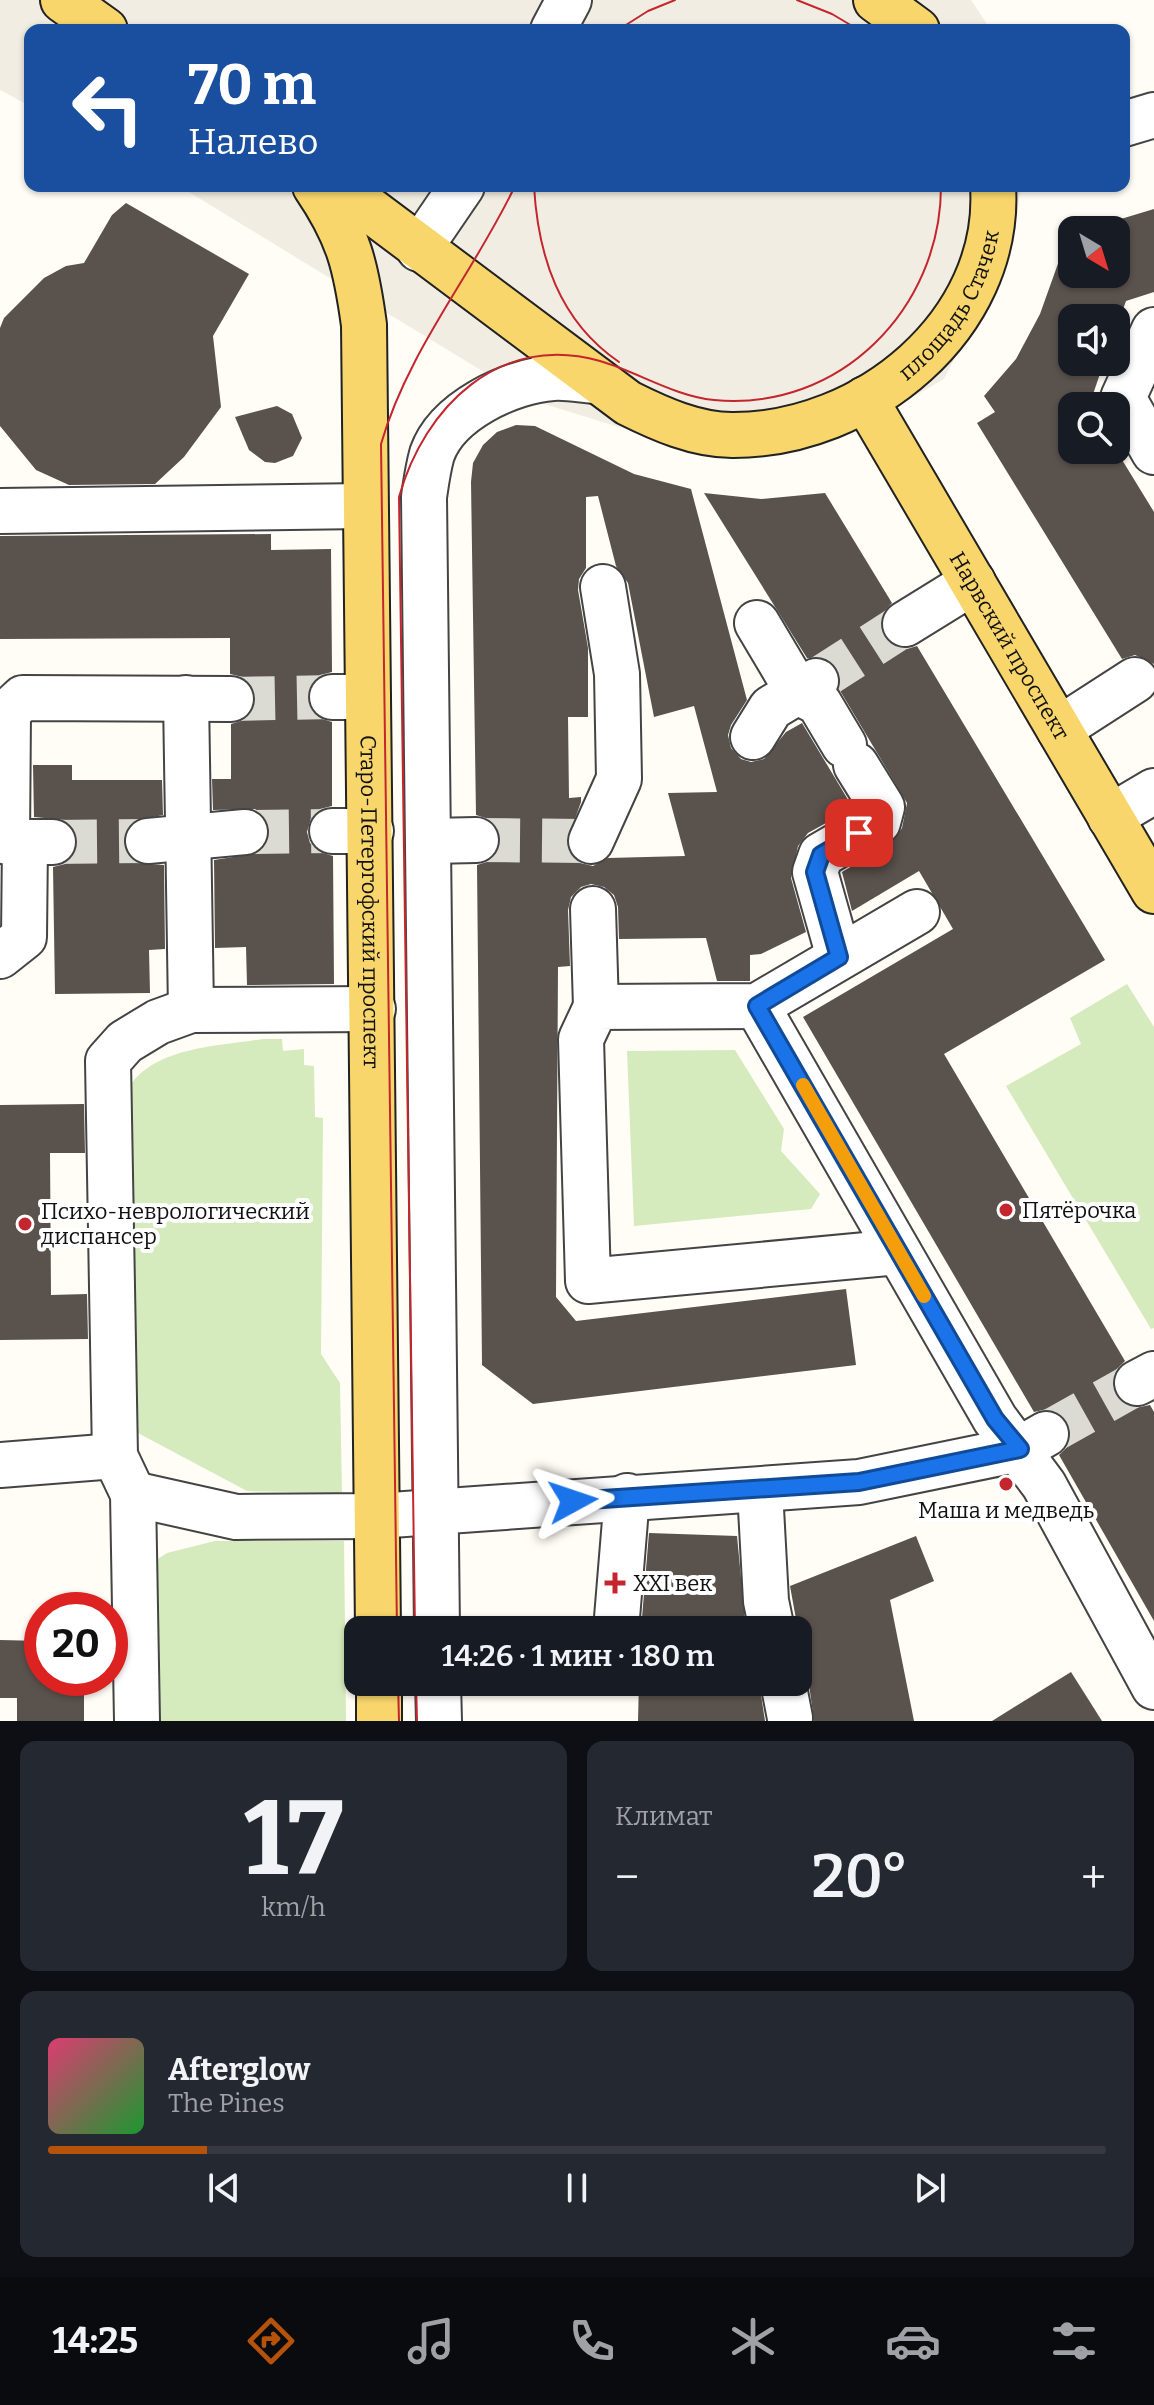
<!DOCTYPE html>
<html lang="ru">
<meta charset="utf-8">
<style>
:root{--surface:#171b24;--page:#242831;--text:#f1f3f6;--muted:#9ea1a6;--line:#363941;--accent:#b45309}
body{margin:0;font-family:Bitter,serif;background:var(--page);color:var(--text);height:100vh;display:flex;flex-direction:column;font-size:30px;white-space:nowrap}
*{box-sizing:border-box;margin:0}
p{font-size:26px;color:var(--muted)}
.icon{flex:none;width:44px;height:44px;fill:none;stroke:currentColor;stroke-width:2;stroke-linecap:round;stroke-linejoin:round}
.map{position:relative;height:1721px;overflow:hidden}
.sheet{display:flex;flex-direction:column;gap:20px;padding:20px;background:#0d0f14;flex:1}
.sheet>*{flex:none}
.hud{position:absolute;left:24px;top:24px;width:1106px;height:168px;border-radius:16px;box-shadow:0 2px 6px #0004;background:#1a4fa0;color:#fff;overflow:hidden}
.needle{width:52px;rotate:142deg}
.fabs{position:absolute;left:1058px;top:216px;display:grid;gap:16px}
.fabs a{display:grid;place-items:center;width:72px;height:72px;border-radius:16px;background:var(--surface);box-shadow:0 2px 6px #0004;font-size:40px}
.speed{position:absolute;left:24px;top:1592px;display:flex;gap:16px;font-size:40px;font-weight:700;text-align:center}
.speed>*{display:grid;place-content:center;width:104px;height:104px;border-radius:50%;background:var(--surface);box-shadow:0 2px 6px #0004;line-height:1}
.speed .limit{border:12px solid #d22;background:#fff;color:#111}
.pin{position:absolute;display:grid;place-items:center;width:68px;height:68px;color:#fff;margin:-34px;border-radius:16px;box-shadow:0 4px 12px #0006}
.me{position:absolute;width:88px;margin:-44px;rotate:85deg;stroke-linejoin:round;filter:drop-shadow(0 0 6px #0008)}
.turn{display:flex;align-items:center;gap:28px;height:168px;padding:0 32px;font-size:36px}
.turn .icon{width:104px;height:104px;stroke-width:2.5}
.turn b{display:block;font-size:56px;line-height:68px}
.big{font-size:60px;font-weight:600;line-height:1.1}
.sheet .widget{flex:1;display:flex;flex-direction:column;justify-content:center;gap:12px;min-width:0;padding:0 28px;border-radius:16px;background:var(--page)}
.sheet .dial{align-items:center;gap:0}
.dial b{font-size:104px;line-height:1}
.song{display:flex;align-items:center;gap:24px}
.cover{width:96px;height:96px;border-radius:12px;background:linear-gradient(135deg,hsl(340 70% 55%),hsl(130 70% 35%))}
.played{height:8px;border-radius:4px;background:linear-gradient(90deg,var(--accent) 15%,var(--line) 15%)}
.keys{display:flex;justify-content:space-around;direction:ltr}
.heat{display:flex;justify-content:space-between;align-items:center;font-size:44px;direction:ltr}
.sheet .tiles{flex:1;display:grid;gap:20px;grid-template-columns:1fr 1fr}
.widget:last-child{grid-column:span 2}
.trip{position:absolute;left:344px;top:1616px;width:468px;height:80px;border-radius:16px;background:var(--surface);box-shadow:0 2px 6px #0004;font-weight:600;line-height:80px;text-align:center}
.dock{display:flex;height:128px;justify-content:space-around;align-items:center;background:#090b0e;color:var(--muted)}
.dock .icon{width:56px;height:56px}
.dock .selected{color:var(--accent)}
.dock b{font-size:36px;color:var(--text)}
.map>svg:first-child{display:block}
.green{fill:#d5ebbd}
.plaza{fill:#f1ede2}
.building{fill:#5a524d;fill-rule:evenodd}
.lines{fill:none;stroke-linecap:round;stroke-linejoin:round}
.minor-tunnel{stroke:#dbdad3;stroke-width:44;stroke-dasharray:44 22;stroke-linecap:butt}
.minor-casing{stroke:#444;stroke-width:48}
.major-casing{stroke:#222;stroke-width:48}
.minor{stroke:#fff;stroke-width:44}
.major{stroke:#f9d66b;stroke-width:44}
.tram{stroke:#c4262e;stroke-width:2}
.route-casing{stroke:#114b97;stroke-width:20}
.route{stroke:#1a73e8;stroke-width:14}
.slow{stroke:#f59e0b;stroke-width:14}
.poi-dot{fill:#c4262e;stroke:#fff;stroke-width:3}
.labels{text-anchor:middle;stroke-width:8;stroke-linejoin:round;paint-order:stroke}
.street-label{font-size:22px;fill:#111;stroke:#fff}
.poi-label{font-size:22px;fill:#111;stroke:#fff;text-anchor:start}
</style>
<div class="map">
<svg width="1154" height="1721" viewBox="0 0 1154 1721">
<rect width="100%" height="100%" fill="#fffdf5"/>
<g class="green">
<path d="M 1127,984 L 1154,1027 L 1154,1328 L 1151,1329 L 1006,1086 L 1081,1044 L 1070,1018 Z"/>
<path d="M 263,1039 L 282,1039 L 283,1051 L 304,1049 L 304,1065 L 314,1066 L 315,1117 L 323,1118 L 321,1354 L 340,1383 L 342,1493 L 247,1491 L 136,1432 L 128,1089 C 152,1047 220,1046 263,1039 Z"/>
<path d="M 735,1050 L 784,1129 L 781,1151 L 820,1194 L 811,1209 L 634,1226 L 627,1051 Z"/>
<path d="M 215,1541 L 344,1541 L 346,1721 L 153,1721 L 156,1560 L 167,1553 Z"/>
</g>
<g class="plaza">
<path d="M 0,0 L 971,0 L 991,30 L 30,30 L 30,106 L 0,90 Z"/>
<path d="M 179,186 L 1021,186 L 1013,245 L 944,379 L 844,437 L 707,454 L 528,399 Z"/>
</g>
<g class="building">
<path d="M 126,203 L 249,274 L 213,336 L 221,407 L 184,457 L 155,484 L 69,485 L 36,470 L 0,426 L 0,328 L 4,318 L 44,278 L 66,266 L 84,263 L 112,215 Z"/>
<path d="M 1154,209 L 1154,292 L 1126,301 L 1116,329 L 1116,318 L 1072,318 L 1072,362 L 1104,362 L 1089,406 L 1072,406 L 1072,450 L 1116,450 L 1154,512 L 1154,664 L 1135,655 L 1122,659 L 977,423 L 995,412 L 984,396 L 1016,359 L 1040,314 L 1060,258 L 1072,263 L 1072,274 L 1116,274 L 1116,230 L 1091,228 Z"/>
<path d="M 277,406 L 292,414 L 302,438 L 293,456 L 275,463 L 265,462 L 249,450 L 235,417 Z"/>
<path d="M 516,425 L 535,426 L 634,474 L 691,489 L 747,700 L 731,725 L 728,735 L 731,748 L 741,759 L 751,762 L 764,759 L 786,732 L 802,723 L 853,808 L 808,833 L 798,846 L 791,878 L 806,932 L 761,954 L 750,955 L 750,981 L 717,981 L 706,938 L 619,939 L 618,907 L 614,895 L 604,887 L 591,884 L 581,887 L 571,897 L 568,910 L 570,966 L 558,967 L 556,1297 L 576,1321 L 846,1289 L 856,1365 L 533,1404 L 482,1365 L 477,865 L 490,861 L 497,853 L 501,840 L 497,826 L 489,819 L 476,815 L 471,482 L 473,463 L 483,445 L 497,432 ZM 598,496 L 616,566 L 628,583 L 654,717 L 694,706 L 717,792 L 668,793 L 685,856 L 608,858 L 593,866 L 580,863 L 570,855 L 566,844 L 581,802 L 581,797 L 569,798 L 568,717 L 588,717 L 588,648 L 578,590 L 579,579 L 586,568 L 586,497 Z"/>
<path d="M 704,493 L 761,499 L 825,493 L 892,603 L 883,613 L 880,626 L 883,636 L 894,646 L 907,649 L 917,646 L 1105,960 L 944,1054 L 1125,1361 L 1116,1370 L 1112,1381 L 1115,1395 L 1124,1404 L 1135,1408 L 1150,1405 L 1154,1412 L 1154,1621 L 1059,1455 L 1067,1447 L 1071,1435 L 1067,1421 L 1058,1412 L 1047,1409 L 1034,1412 L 803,1017 L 953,929 L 919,871 L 852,911 L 842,872 L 891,843 L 902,828 L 907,803 L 839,689 L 837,668 L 827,659 L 807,658 Z"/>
<path d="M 271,534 L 271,550 L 331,549 L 332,672 L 320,675 L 311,684 L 307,698 L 310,709 L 319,718 L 332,722 L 332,806 L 320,809 L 311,818 L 307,832 L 310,843 L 319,852 L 333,856 L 334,984 L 247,985 L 246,947 L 215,948 L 214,860 L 259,853 L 267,843 L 270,830 L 265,817 L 255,809 L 213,810 L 212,779 L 231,779 L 231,724 L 244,720 L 252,712 L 256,700 L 252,686 L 243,677 L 230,674 L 230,638 L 0,639 L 0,536 Z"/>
<path d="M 33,765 L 72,765 L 72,780 L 162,780 L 163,815 L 133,821 L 126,830 L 123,843 L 127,855 L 137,863 L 164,865 L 165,949 L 149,950 L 150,993 L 55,994 L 53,867 L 65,864 L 74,855 L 78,841 L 74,829 L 65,820 L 34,817 Z"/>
<path d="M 84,1104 L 85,1153 L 50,1153 L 51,1295 L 87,1294 L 88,1339 L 0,1340 L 0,1105 Z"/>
<path d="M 649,1533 L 737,1536 L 746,1630 L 641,1630 Z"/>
<path d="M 916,1536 L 934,1581 L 890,1600 L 914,1721 L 814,1721 L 808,1677 L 798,1663 L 798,1630 L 790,1586 Z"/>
<path d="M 0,1640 L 42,1641 L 42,1678 L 84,1678 L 84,1721 L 17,1721 L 17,1698 L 0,1698 Z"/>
<path d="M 1071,1672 L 1102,1721 L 992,1721 Z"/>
<path d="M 639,1682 L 759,1682 L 765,1721 L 638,1721 Z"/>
</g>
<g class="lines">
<g class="minor-tunnel">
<path d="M 816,681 L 905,624"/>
<path d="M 231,699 L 332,697"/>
<path d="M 245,832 L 332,831"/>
<path d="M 476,840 L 582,841"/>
<path d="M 53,842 L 148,841"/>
<path d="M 1046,1434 L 1137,1383"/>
</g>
<defs>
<g id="minor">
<path d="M 553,30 L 569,0"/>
<path d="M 1124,124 L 1154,115"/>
<path d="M 419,249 L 462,186"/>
<path d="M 1154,330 L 1123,398 L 1154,452"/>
<path d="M 0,511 L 364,506"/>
<path d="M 757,623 L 798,692 L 819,703 L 844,745"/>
<path d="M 905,624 L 973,582"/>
<path d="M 332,697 L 368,697"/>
<path d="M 186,698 L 191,1010"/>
<path d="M 1059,729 L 1135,680"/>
<path d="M 753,737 L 771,708 L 816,681"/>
<path d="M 1110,817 L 1154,791"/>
<path d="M 332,831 L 371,831"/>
<path d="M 148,841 L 245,832"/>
<path d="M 431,841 L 476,840"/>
<path d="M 591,841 L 619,779 L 617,674 L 603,587"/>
<path d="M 53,842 L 7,842 L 8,712 L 23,698 L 231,699"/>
<path d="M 593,909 L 596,1007"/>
<path d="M 0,956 L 24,937 L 25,842"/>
<path d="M 839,957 L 815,872 L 821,855 L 878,822 L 882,807 L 856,765"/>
<path d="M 757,1006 L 995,1419 L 1044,1485 L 1154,1687"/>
<path d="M 898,1252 L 588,1281 L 581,1039 L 596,1007 L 757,1006 L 917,912"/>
<path d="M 1137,1383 L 1154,1374"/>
<path d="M 0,1465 L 115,1456"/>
<path d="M 760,1490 L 766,1601 L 772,1630"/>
<path d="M 133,1494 L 236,1517 L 377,1516 L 490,1508 L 859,1482 L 1020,1449 L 1046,1434"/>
<path d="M 437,1630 L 424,497 C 426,483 428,468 432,454 C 447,411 510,381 553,378 C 567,377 582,380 596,381"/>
<path d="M 616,1630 L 627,1496"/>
<path d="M 438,1682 L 439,1721"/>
<path d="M 783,1682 L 790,1718"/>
<path d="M 137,1721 L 133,1494 L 115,1456 L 108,1061 L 125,1042 L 158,1022 L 191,1010 L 373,1009"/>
</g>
<g id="major">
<path d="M 63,0 L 105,30"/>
<path d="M 876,0 L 917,30"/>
<path id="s1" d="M 315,186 C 349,236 356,266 364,325 L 378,1630"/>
<path id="s2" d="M 338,186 L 628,403 C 660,419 696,435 732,435 C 865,436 1002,325 993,186"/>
<path id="s3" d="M 865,399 L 1154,891"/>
<path d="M 379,1682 L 379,1721"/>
</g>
</defs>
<use href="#minor" class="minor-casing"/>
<use href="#major" class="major-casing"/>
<use href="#minor" class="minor"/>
<use href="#major" class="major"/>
<g class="tram">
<path d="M 797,0 L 832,14 L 859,30"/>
<path d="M 618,30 L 648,11 L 675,0"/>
<path d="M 534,186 C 538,256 559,321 619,362"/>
<path d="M 397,1630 L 381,444 C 408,350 473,274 515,186"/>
<path d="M 415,1630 L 399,497 C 424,407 500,332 600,361 C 638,372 674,396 714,400 C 840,412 941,308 941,186"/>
<path d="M 398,1682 L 399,1721"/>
<path d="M 416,1682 L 417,1721"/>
</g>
</g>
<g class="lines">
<defs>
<path id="route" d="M 573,1501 L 859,1482 L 1020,1449 L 995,1419 L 757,1006 L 839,957 L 815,872 L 821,855 L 859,833"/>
</defs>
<use href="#route" class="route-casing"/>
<use href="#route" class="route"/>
<path class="slow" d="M 803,1085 L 924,1296"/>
</g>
<g class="poi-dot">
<circle cx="1006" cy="1210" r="8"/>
<circle cx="25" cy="1224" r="8"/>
<circle cx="1006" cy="1484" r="8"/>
<path d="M611 1571h8v8h8v8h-8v8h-8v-8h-8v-8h8z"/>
</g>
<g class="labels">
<g class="street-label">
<text dy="8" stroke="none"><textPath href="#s2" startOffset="742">площадь Стачек</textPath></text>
<text dy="8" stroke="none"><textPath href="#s3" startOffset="286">Нарвский проспект</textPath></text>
<text dy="8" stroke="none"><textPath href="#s1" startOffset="726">Старо-Петергофский проспект</textPath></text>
</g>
<g class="poi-label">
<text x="1022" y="1218">Пятёрочка</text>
<text x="41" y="1219">Психо-неврологический<tspan x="41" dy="25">диспансер</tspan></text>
<text x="1006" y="1518" text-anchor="middle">Маша и медведь</text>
<text x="633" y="1591">XXI век</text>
</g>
</g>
</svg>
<div class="fabs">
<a><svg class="needle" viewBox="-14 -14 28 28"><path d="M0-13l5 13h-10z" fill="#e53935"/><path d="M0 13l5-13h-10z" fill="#9ea1a6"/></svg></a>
<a><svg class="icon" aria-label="sound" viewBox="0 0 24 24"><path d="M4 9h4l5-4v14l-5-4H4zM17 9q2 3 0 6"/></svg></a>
<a><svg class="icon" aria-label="search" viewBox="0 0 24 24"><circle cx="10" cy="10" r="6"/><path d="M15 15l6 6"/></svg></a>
</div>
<div class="speed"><div class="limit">20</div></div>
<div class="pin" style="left:859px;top:833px;background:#d93025"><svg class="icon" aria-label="arrive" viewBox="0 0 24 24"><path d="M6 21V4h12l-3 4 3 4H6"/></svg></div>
<svg class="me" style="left:573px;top:1501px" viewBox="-20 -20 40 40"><path d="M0-17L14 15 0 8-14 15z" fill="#1a73e8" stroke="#fff" stroke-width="4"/></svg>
<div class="trip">14:26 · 1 мин · 180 m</div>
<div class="hud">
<div class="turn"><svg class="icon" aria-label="left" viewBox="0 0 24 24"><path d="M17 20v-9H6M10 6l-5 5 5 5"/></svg><div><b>70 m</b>Налево</div></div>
</div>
</div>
<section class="sheet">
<div class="tiles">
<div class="widget dial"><b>17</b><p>km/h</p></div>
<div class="widget"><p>Климат</p>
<div class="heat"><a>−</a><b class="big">20°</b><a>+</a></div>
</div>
<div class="widget">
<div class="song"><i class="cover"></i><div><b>Afterglow</b><p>The Pines</p></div></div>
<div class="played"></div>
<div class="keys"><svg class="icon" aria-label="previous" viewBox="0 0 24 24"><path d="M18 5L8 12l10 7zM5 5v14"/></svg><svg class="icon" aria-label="pause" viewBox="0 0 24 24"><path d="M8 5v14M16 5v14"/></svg><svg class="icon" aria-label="next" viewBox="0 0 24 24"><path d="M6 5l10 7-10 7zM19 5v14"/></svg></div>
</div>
</div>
</section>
<nav class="dock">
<b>14:25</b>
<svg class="icon selected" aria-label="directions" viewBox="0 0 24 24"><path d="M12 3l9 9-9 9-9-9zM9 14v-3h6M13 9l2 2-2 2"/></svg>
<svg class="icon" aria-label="music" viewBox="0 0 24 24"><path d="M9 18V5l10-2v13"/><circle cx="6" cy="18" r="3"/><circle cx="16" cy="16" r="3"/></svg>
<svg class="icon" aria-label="phone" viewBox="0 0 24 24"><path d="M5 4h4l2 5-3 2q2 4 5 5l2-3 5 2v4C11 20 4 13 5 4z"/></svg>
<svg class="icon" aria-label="climate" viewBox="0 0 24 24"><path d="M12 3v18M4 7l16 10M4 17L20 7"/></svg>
<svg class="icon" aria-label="car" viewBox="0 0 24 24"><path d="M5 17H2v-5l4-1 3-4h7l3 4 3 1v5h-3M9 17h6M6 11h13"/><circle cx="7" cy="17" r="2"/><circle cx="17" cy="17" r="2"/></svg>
<svg class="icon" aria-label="filters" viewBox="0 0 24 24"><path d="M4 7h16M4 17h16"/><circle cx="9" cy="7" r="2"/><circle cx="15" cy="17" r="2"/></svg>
</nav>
